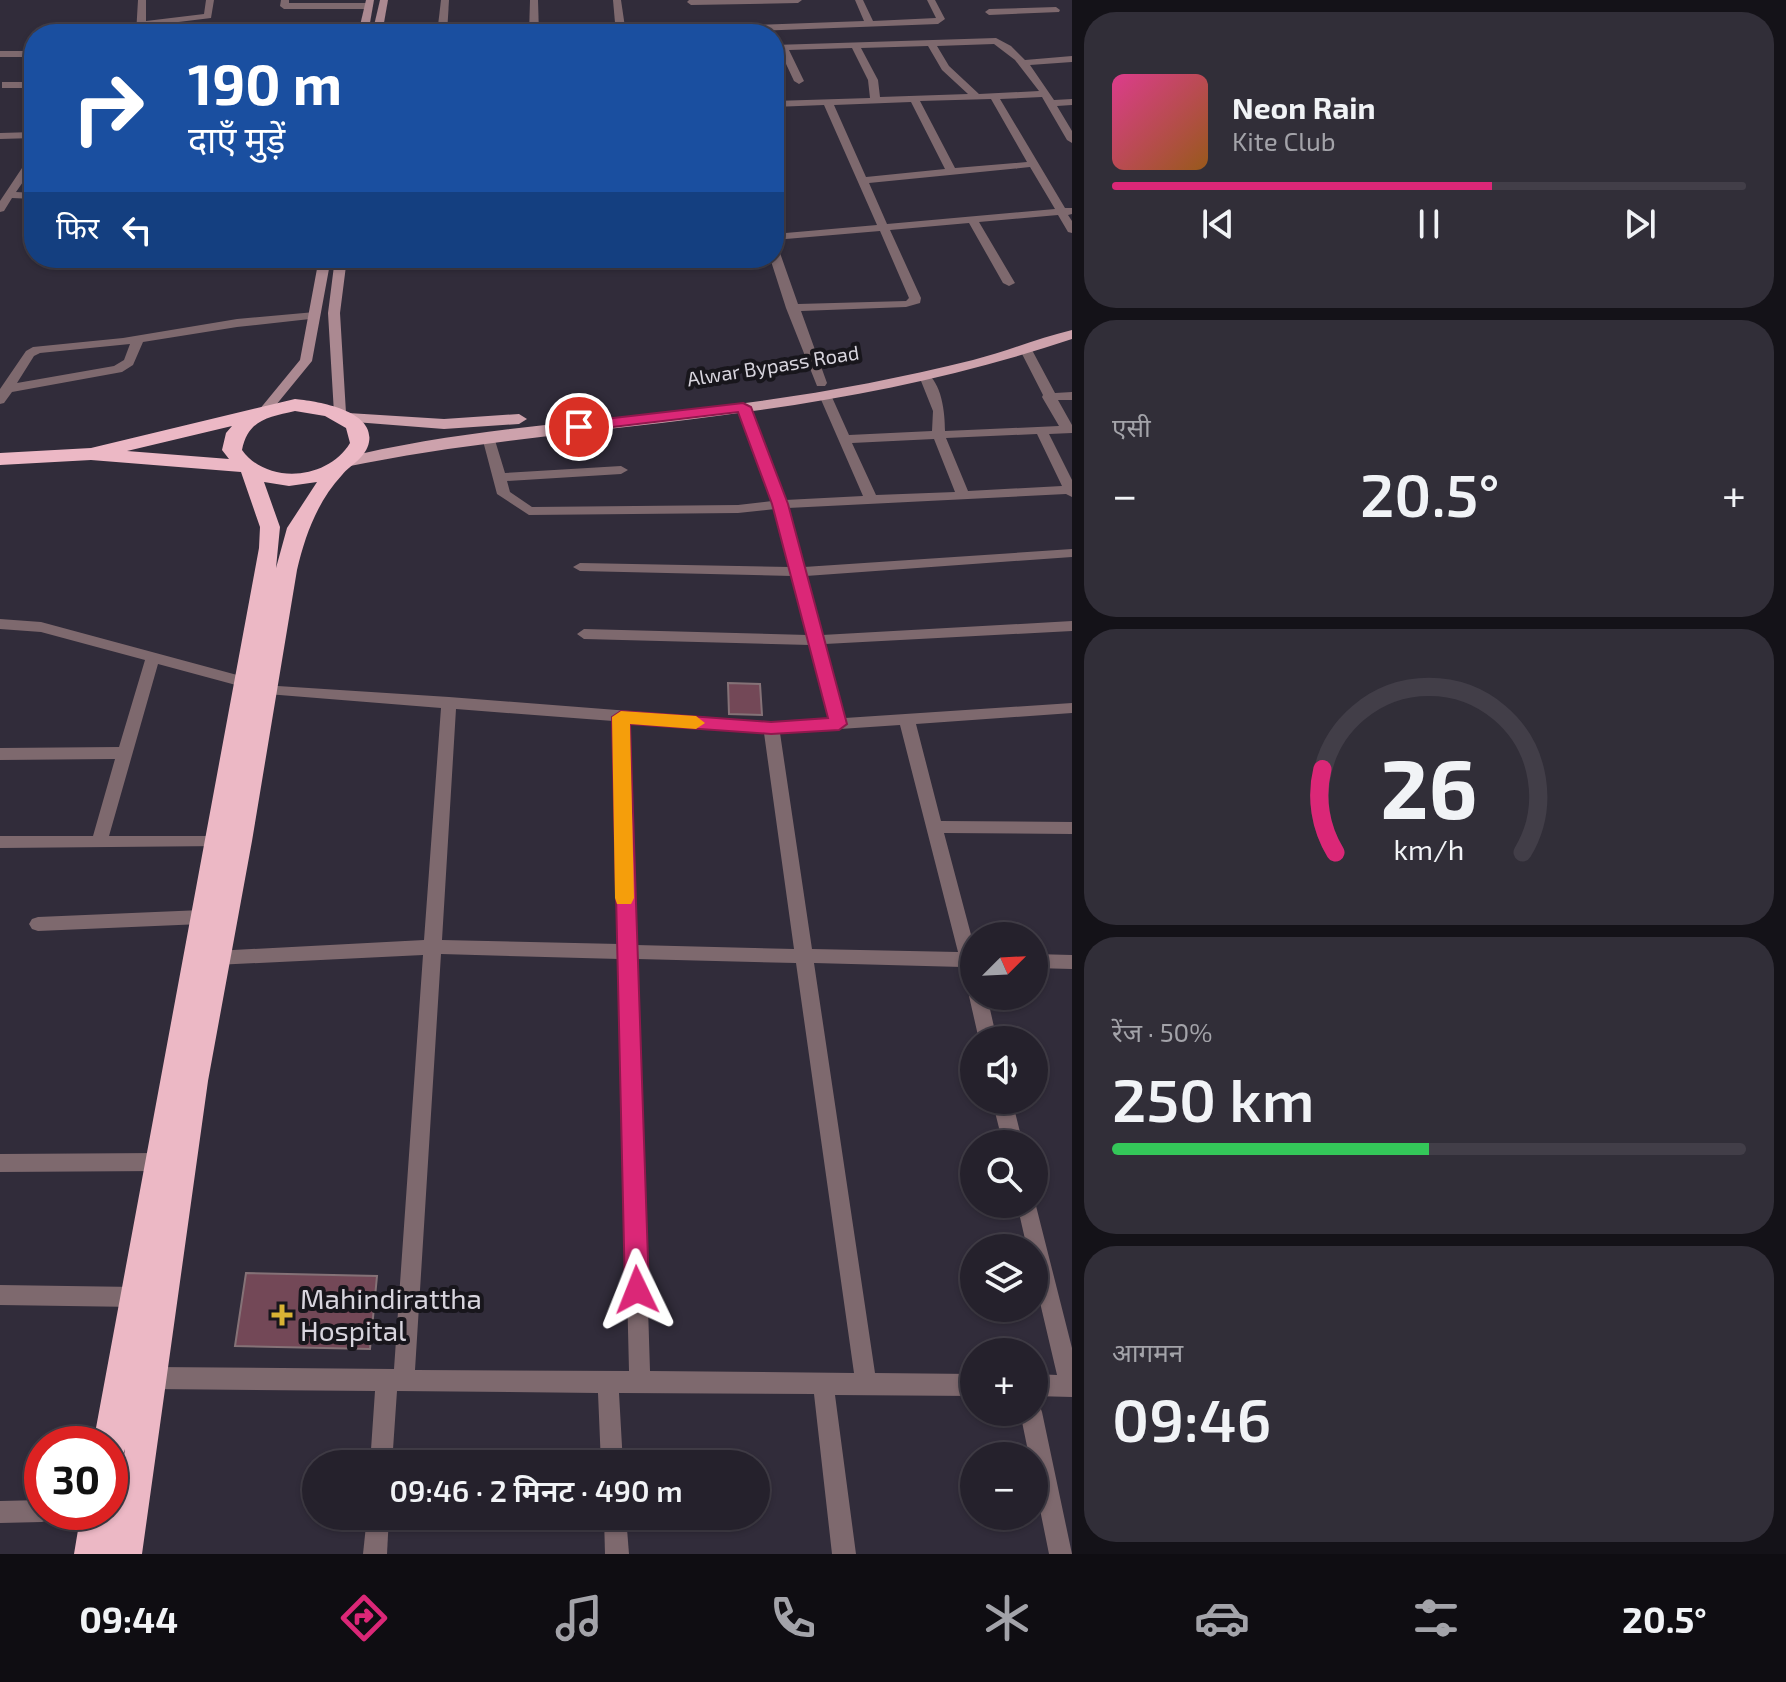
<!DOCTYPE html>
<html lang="hi">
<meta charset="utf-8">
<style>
:root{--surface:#25212c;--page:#312e38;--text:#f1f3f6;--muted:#a3a3a9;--line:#423e48;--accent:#db2777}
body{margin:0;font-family:"Exo 2","Noto Sans Devanagari",sans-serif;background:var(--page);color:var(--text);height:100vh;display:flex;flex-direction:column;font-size:30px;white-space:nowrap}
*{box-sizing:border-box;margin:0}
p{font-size:26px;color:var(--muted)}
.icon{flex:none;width:44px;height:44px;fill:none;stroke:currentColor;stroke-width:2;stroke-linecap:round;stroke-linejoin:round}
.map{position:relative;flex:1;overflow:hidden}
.details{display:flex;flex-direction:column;gap:12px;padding:12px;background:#141218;width:714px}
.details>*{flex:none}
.top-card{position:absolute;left:24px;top:24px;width:760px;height:244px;border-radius:32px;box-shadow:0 2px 6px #0004,0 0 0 2px var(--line);background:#1a4fa0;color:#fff;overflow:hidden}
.needle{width:52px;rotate:66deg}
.controls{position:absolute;left:960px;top:922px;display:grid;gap:16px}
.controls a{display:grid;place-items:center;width:88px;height:88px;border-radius:50%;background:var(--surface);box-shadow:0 2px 6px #0004,0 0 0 2px var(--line);font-size:40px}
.speed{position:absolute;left:24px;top:1426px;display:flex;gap:16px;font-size:40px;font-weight:700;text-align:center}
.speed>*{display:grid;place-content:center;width:104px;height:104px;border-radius:50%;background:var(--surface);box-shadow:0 2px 6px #0004,0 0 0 2px var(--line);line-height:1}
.speed .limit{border:12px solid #d22;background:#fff;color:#111}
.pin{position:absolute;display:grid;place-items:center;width:68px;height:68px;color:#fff;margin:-34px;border:4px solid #fff;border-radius:50%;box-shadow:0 2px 8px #0007}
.me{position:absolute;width:88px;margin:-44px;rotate:358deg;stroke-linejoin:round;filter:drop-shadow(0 0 6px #0008)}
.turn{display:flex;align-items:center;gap:28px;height:168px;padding:0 32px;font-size:36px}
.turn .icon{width:104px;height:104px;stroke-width:2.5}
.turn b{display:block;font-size:56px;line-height:68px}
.then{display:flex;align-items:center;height:76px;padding:0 32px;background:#0003;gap:16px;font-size:30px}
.big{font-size:60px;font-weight:600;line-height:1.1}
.details .tile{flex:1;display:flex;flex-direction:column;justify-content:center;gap:12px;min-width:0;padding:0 28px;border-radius:32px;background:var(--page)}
.details .dial{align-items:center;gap:0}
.dial svg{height:208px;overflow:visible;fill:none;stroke:var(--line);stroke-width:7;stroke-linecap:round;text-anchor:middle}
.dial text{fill:var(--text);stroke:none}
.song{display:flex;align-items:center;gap:24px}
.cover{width:96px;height:96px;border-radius:12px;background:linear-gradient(135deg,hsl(330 70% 55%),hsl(30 70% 35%))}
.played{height:8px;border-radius:4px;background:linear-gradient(90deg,var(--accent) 60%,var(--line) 60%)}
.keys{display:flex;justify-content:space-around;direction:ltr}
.heat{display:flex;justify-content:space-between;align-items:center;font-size:44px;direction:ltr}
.charge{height:12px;border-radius:6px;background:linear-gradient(90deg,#34c759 50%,var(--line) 0)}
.trip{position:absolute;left:302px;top:1450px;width:468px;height:80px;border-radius:40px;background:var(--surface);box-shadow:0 2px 6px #0004,0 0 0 2px var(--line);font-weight:600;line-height:80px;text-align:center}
.tab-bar{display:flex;height:128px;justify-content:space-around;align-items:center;background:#0f0d12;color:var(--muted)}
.tab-bar .icon{width:56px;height:56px}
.tab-bar .selected{color:var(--accent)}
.tab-bar b{font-size:36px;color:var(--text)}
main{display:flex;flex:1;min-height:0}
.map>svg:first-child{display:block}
.building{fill:#734857;stroke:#857277;stroke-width:2}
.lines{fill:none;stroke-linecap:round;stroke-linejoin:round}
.street{fill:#7e696e;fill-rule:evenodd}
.secondary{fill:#ab8991;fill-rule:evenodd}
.primary{fill:#cda2ac;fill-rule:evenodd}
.highway{fill:#ecb8c5;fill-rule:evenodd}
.route{fill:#db2777;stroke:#8e194d;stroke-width:2}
.slow{fill:#f59e0b}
.poi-dot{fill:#d9b334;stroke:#18161c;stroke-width:3}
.labels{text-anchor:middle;stroke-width:8;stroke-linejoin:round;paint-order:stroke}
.far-street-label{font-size:20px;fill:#d8d5de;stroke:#18161c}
.near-poi-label{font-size:28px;fill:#d8d5de;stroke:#18161c;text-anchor:start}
</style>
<main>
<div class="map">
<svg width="1072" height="1554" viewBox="0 0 1072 1554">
<rect width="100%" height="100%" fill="#312c3a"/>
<g class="building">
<path d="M 728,683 L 760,684 L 762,715 L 729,714 Z"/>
<path d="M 246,1273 L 377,1276 L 370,1349 L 235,1346 Z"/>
</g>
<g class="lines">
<g class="street">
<path d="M 138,0 L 146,0 L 146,21 L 204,14 L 206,0 L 214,0 L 211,18 L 146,26 L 146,34 L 136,34 Z"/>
<path d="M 281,0 L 289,0 L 289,3 L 369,3 L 373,6 L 369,9 L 284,9 L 280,6 Z"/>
<path d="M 441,0 L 449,0 L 447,34 L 437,34 Z"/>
<path d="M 530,0 L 538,0 L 539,34 L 529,34 Z"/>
<path d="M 613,0 L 621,0 L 626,34 L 616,34 Z"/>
<path d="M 689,0 L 802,0 L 798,3 L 691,5 L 687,2 Z"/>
<path d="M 855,0 L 863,0 L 873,21 L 936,18 L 927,0 L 935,0 L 945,19 L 938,24 L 699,33 L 695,30 L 699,27 L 864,21 Z"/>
<path d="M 1056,7 L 1060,10 L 1059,12 L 989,15 L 985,12 L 989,9 Z"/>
<path d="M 996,38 L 1011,46 L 1025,60 L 1072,56 L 1072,62 L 1030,65 L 1054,100 L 1072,99 L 1072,105 L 1057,106 L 1072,131 L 1072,143 L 1067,140 L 1042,97 L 1000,99 L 1065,208 L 1072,208 L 1072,214 L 1068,215 L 1072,221 L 1072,233 L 1068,232 L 1058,215 L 979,222 L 1015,283 L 1009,286 L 1003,283 L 969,223 L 890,230 L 921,298 L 920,303 L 906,307 L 801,311 L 827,383 L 825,386 L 817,386 L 786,308 L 770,258 L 774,258 L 774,250 L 780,253 L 798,304 L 906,301 L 909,298 L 880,231 L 774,240 L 774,234 L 877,225 L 824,105 L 774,107 L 774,101 L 870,98 L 868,80 L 852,48 L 789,50 L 804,81 L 799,84 L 794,81 L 780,51 L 774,51 L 774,45 ZM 994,44 L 1015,60 L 1039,91 L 979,94 L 949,66 L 937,46 ZM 928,46 L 942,70 L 968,94 L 880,97 L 878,80 L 861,48 ZM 991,99 L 1027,162 L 955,168 L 920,101 ZM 911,102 L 945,169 L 866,177 L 834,105 ZM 1030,167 L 1055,209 L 887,224 L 869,183 Z"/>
<rect x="0" y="51" width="34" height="6"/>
<rect x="2" y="82" width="32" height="6"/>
<path d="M 34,132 L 34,138 L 0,139 L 0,133 Z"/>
<path d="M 34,155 L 34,166 L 16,192 L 34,193 L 34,199 L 12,198 L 4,211 L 0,212 L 0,201 L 30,156 Z"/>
<path d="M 315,312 L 319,314 L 319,318 L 237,327 L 143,342 L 133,365 L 122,372 L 12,392 L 4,403 L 0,404 L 0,389 L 26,351 L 33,347 L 123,338 L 237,319 ZM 130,344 L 124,360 L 114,366 L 17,383 L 34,356 L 40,353 Z"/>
<path d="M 1026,346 L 1032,350 L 1055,393 L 1072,392 L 1072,400 L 1058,400 L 1072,425 L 1072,433 L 1049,434 L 1072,480 L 1072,497 L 1066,494 L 788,508 L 804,567 L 1072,549 L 1072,557 L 806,576 L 822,635 L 1072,621 L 1072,631 L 825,644 L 845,718 L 1072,703 L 1072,713 L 916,724 L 941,821 L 1072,822 L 1072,834 L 944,833 L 974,946 L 974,987 L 968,985 L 962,967 L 814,963 L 875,1373 L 974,1374 L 974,1396 L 835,1395 L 856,1554 L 832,1554 L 814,1394 L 619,1393 L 623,1464 L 601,1464 L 598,1393 L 397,1391 L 392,1464 L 370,1464 L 375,1391 L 153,1389 L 145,1386 L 142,1378 L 145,1370 L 153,1367 L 394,1369 L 423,955 L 215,965 L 209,963 L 206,958 L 209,953 L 215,951 L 424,940 L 441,708 L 267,694 L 262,693 L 259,689 L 262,685 L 449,697 L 771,722 L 830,719 L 810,645 L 584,639 L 577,634 L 584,629 L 808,635 L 792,576 L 580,571 L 573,567 L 580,563 L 790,567 L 775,509 L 738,513 L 529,515 L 497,494 L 482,437 L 488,433 L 494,437 L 505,473 L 621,466 L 628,470 L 621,474 L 507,481 L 510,492 L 532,507 L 738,505 L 772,501 L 737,407 L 743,403 L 749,407 L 785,500 L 863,496 L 819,395 L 821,392 L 829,392 L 831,395 L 849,435 L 932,431 L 933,411 L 919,376 L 925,372 C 942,382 945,413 945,431 L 1059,426 L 1042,397 L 1043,395 L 1020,350 ZM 1037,434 L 1062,486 L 968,491 L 946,438 ZM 934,439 L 955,492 L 876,495 L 852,443 ZM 456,709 L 613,721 L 619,944 L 442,940 ZM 629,722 L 764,733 L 794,949 L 636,945 ZM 900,725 L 958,952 L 812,949 L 780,733 ZM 441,954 L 619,959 L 629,1371 L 415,1370 ZM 637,959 L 796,963 L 854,1373 L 650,1371 Z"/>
<path d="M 0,619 L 41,622 L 252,679 L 255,683 L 247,688 L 158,664 L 109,836 L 217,836 L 223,838 L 225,842 L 223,846 L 0,848 L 0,836 L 93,836 L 115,759 L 0,760 L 0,748 L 119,747 L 145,660 L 41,632 L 0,629 Z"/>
<path d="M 202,910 L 208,912 L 211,917 L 208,922 L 202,924 L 38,931 L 32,929 L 29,924 L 32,919 L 38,917 Z"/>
<path d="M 1034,954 L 1072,955 L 1072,969 L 1034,968 Z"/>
<path d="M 974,990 L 974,996 L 987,996 L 997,1040 L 979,1040 L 969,996 Z"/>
<path d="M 992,1100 L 1012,1100 L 1023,1144 L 1003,1144 Z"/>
<path d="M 158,1153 L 165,1156 L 168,1162 L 165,1168 L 158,1171 L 0,1172 L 0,1154 Z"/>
<path d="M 1034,1198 L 1072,1348 L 1072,1397 L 1034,1396 L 1034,1374 L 1057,1375 L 1034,1277 L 1034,1248 L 1027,1248 L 1017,1204 L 1034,1204 Z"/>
<path d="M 0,1285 L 136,1287 L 143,1290 L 146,1297 L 143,1304 L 136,1307 L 0,1305 Z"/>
<path d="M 1034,1402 L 1039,1404 L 1042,1412 L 1072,1554 L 1049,1554 L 1034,1480 L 1034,1456 L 1029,1456 L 1020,1412 L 1034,1412 Z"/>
<path d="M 42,1500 L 42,1512 L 53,1512 L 50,1519 L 42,1522 L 0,1523 L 0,1501 Z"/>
<path d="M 367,1516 L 389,1516 L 387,1554 L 363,1554 Z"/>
<path d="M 604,1516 L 626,1516 L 629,1554 L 605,1554 Z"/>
</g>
<g class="secondary">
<path d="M 366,0 L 374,0 L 368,34 L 358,34 Z"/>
<path d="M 380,0 L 388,0 L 382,34 L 372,34 Z"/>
<path d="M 319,258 L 331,258 L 312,361 L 267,416 L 259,416 L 259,410 L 300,360 Z"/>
<path d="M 335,258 L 347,258 L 340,313 L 346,413 L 340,417 L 334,413 L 328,313 Z"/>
</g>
<g class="primary">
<path d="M 1072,330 L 1072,339 C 968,374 862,396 753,411 C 617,431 480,439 345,467 L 337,462 L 339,459 C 475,425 616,421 753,402 C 827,392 901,378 973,360 C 1007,351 1039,338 1072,330 Z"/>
<path d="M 348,413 L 444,419 L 519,414 L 527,419 L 519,424 L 444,429 L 342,421 L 342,415 Z"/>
</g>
<path class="highway" d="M 295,399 C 316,401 375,410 369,442 C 366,458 351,464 342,475 C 317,502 305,536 297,570 L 252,841 L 208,1081 L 142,1554 L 74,1554 L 81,1512 L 110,1512 L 110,1500 L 115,1511 L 125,1449 L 122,1457 L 110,1462 L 110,1444 L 93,1444 L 259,548 L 260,527 L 241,472 L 91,460 L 0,465 L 0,453 L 91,448 ZM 295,411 L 325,416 L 346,428 L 350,443 C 328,480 267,485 242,450 C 248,420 268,417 295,411 ZM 232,426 L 226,433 L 222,450 L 229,459 L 127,451 ZM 264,482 L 289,486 L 317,482 L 287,528 L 276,568 L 280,527 Z"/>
</g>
<path class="route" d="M 743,403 L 751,407 L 788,504 L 847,724 L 839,730 L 771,734 L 630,724 L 649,1290 L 645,1298 L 637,1301 L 628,1298 L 625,1290 L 612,717 L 621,711 L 771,722 L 828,718 L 772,504 L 738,412 L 579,431 L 572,427 L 579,422 Z"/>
<path class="slow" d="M 621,711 L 696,716 L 705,723 L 696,729 L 630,724 L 634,898 L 631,904 L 617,904 L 615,898 L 612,717 Z"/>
<path class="poi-dot" d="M278 1303h8v8h8v8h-8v8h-8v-8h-8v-8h8z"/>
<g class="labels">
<g class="far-street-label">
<text transform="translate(773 366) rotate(-9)" y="7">Alwar Bypass Road</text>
</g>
<g class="near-poi-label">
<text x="300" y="1309">Mahindirattha<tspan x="300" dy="32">Hospital</tspan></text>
</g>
</g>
</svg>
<div class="controls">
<a><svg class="needle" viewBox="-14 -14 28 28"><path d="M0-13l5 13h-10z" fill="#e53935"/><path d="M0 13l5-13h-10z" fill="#a3a3a9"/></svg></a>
<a><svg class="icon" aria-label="sound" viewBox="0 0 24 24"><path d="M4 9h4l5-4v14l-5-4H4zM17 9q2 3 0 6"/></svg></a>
<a><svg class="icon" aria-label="search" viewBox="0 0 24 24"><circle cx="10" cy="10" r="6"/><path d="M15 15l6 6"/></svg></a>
<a><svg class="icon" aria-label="layers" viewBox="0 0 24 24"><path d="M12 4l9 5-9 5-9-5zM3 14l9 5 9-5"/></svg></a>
<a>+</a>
<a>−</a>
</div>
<div class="speed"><div class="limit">30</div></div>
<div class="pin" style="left:579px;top:427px;background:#d93025"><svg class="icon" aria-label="arrive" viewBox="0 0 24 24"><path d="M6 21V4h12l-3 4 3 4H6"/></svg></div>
<svg class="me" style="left:637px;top:1290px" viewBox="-20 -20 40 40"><path d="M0-17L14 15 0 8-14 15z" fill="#db2777" stroke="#fff" stroke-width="4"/></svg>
<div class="trip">09:46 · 2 मिनट · 490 m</div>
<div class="top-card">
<div class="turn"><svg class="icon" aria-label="right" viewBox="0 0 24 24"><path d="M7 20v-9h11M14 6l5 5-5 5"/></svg><div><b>190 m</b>दाएँ मुड़ें</div></div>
<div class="then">फिर<svg class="icon" aria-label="left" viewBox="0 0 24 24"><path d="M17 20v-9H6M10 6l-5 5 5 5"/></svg></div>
</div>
</div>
<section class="details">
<div class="tile">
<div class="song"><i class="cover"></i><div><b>Neon Rain</b><p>Kite Club</p></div></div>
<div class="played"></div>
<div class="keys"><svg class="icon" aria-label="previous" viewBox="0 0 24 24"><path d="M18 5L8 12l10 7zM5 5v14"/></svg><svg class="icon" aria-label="pause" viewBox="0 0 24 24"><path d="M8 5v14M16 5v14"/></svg><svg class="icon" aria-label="next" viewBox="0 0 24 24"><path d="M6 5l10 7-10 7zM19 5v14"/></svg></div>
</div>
<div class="tile"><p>एसी</p>
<div class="heat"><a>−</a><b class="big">20.5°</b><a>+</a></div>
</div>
<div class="tile dial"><svg viewBox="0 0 100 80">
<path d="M14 69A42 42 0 1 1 86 69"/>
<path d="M14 69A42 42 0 0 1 9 37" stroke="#db2777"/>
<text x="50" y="56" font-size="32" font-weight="700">26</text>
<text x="50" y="72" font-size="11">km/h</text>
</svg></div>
<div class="tile"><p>रेंज · 50%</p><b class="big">250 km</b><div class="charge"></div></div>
<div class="tile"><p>आगमन</p><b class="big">09:46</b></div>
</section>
</main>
<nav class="tab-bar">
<b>09:44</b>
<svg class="icon selected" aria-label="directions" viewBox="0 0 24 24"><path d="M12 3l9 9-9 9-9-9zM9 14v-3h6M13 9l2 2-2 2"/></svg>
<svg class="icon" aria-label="music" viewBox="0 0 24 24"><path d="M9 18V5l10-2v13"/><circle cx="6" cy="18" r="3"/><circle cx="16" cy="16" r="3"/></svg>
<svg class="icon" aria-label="phone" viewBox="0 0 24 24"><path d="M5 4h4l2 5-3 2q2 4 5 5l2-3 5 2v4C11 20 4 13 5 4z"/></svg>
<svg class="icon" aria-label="climate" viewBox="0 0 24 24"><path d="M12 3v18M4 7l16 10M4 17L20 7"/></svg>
<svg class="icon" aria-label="car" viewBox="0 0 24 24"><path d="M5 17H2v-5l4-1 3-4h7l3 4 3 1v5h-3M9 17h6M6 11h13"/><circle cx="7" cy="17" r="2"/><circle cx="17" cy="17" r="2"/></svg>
<svg class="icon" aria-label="filters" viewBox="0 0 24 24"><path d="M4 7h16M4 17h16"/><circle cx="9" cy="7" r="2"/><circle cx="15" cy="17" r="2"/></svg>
<b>20.5°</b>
</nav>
